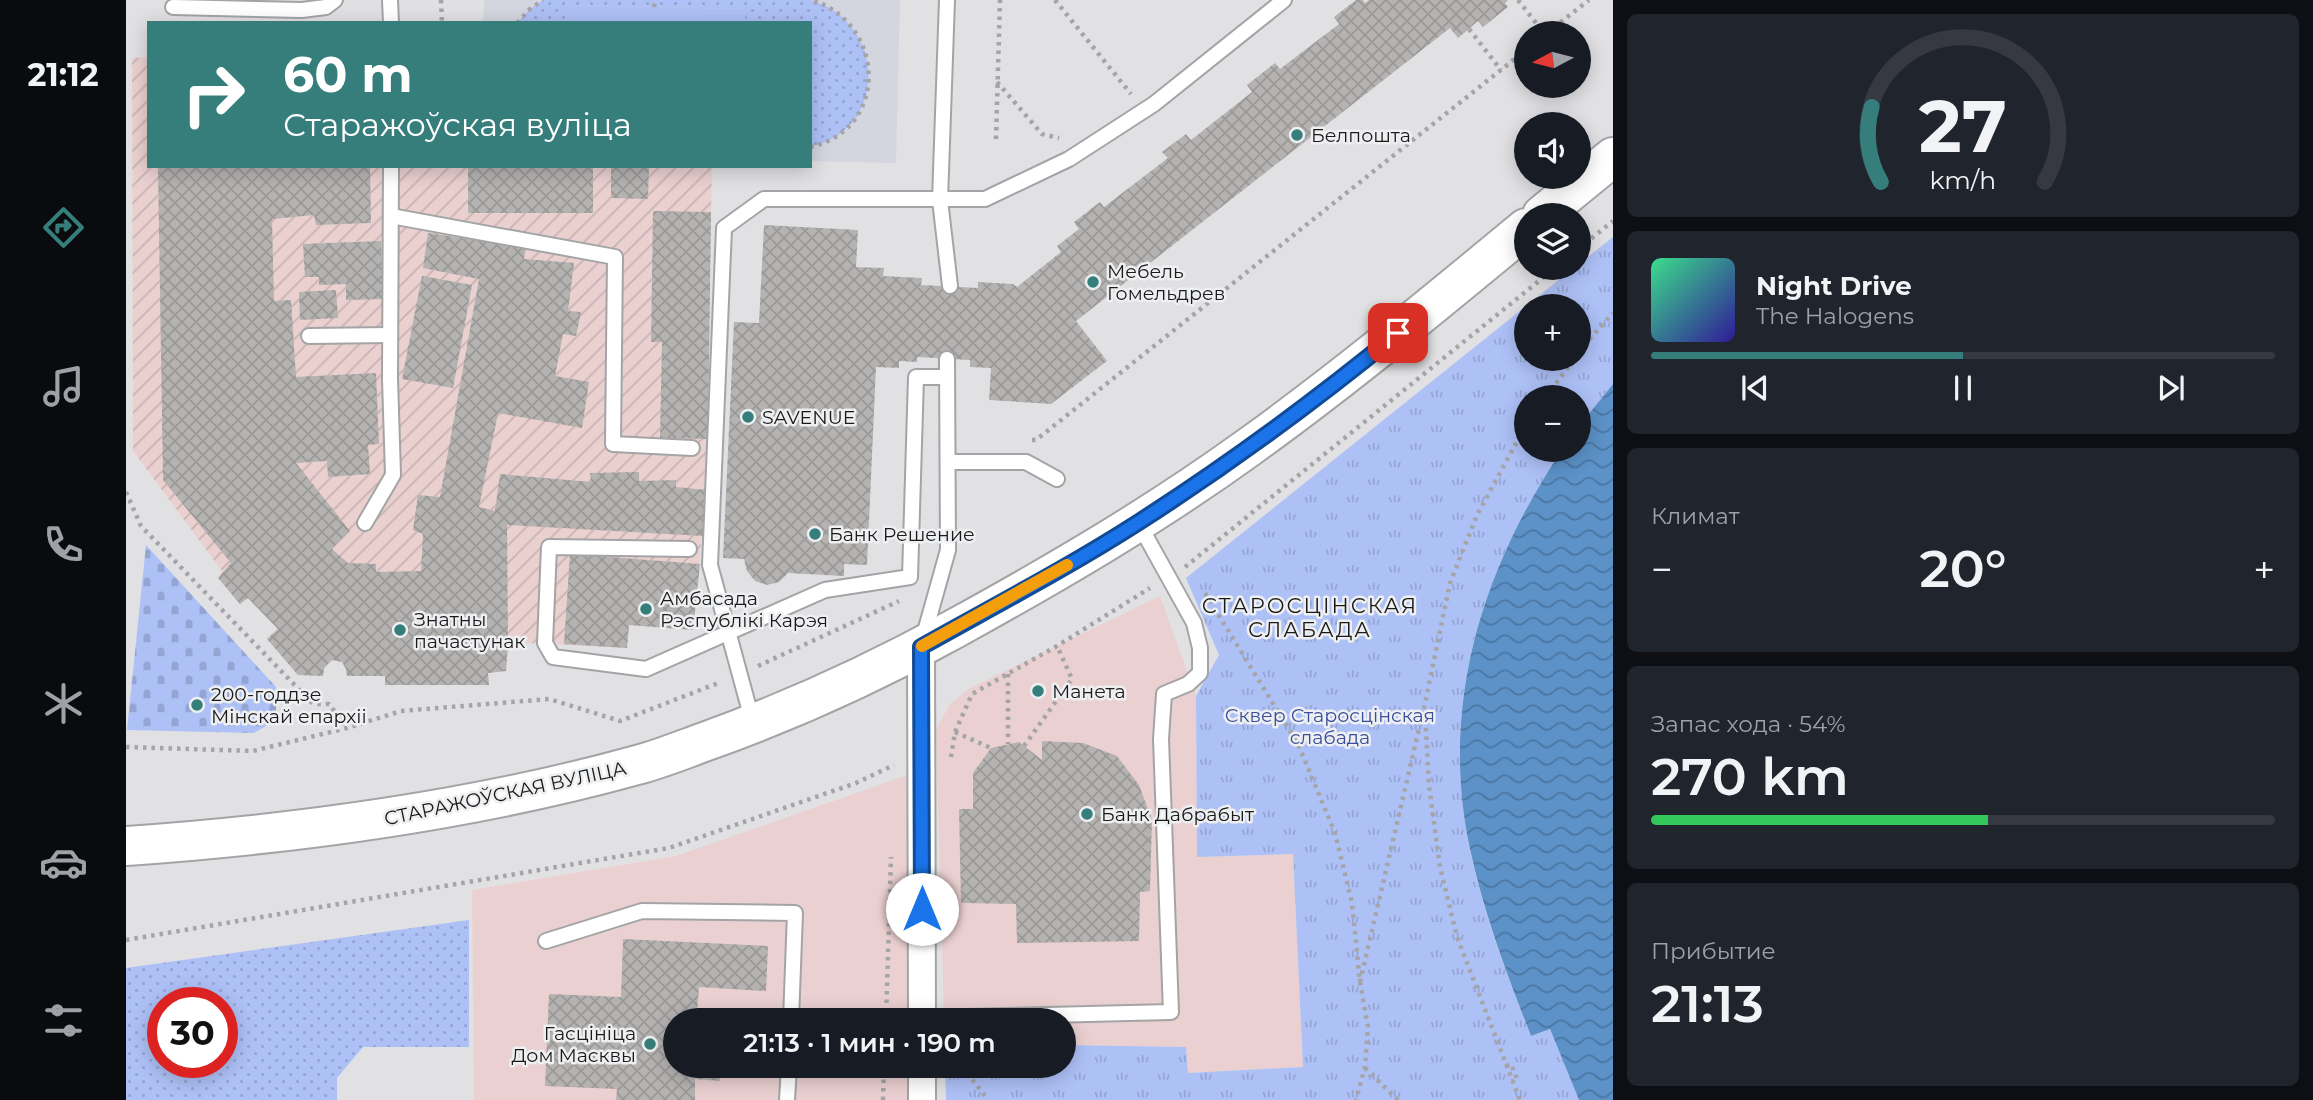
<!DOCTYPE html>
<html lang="ru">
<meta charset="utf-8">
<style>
:root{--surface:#171b24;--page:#20242c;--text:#f1f3f6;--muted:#9ea1a6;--line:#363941;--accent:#357e7c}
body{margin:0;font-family:Montserrat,sans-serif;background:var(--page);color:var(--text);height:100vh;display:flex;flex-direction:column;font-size:26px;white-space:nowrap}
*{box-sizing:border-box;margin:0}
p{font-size:23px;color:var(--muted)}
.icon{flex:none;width:38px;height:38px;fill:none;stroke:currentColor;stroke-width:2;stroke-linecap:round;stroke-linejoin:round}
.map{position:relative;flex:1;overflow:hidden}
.drawer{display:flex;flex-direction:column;gap:14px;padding:14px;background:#0d0f14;width:700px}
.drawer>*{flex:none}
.guide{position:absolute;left:21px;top:21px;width:665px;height:147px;border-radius:0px;box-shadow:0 4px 18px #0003;background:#357e7c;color:#fff;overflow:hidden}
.needle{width:46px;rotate:263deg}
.controls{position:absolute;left:1388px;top:21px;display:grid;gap:14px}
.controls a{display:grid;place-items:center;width:77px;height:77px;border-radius:50%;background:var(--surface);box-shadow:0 4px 18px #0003;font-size:35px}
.speed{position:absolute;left:21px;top:987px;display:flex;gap:14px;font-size:35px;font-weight:700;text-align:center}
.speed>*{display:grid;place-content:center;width:91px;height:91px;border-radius:50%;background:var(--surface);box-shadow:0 4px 18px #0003;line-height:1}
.speed .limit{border:10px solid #d22;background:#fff;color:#111}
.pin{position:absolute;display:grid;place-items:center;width:60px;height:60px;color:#fff;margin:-30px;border-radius:14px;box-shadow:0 4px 10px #0006}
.me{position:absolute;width:77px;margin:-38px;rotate:0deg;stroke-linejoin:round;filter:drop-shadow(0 0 5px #0008)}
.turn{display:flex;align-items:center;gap:24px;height:147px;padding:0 21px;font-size:32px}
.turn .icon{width:91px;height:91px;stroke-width:2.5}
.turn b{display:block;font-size:49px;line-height:60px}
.big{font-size:52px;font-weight:600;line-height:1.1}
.drawer .widget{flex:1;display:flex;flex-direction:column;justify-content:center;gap:10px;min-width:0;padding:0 24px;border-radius:10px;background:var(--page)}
.drawer .dial{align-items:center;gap:0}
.dial svg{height:182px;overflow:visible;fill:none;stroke:var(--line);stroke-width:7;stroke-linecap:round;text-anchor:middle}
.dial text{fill:var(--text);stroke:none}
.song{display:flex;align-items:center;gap:21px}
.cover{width:84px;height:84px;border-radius:10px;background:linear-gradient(135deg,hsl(150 70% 55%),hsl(250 70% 35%))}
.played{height:7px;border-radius:4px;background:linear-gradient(90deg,var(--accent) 50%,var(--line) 50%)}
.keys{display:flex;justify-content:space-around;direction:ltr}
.heat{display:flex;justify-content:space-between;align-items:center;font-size:38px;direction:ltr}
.charge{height:10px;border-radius:5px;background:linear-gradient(90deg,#34c759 54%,var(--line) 0)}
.trip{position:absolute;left:537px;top:1008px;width:413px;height:70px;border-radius:35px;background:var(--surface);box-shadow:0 4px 18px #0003;font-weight:600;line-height:70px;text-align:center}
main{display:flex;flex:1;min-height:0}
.tabs{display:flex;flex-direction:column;width:126px;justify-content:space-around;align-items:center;background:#090b0e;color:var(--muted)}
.tabs .icon{width:49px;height:49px}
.tabs .selected{color:var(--accent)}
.tabs b{font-size:32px;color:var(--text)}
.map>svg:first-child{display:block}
.commercial{fill:#ebd0d1}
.industrial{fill:url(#industrial-furrows)}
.built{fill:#d3d6df}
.grass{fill:url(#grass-dots);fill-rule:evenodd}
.cemetery{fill:url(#cemetery-stones)}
.park{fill:url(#park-tufts)}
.pitch{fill:#aec1f7}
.water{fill:url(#water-waves)}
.building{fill:url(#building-cross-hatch)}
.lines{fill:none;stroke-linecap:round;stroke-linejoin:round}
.lane-casing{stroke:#a3a4a6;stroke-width:18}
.street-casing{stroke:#a3a4a6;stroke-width:30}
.secondary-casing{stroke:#a3a4a6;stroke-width:42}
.path{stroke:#a5a5a7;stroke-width:4.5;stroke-dasharray:3.5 5;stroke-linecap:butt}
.lane{stroke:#fff;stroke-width:14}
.street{stroke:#fff;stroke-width:26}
.secondary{stroke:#fff;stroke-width:38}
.route-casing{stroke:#114b97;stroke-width:18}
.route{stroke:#1a73e8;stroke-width:12}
.slow{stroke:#f59e0b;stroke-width:12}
.poi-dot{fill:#357e7c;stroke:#eeeff1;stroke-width:2.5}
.labels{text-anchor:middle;stroke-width:5;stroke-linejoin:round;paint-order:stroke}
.poi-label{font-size:19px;fill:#1a1a1b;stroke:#eeeff1;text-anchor:start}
.park-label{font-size:19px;fill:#3a4f9d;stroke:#eeeff1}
.street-label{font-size:19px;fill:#1a1a1b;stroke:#eeeff1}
.neighbourhood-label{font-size:21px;letter-spacing:2px;fill:#1a1a1b;stroke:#eeeff1}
</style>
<main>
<nav class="tabs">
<b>21:12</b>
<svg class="icon selected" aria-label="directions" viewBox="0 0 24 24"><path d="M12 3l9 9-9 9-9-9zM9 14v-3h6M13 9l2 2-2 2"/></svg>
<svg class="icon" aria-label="music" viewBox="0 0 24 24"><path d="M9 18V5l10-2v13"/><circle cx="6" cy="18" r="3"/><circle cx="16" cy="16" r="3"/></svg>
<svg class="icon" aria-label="phone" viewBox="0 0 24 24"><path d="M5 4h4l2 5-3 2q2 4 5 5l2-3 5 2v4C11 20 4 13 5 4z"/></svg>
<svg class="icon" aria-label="climate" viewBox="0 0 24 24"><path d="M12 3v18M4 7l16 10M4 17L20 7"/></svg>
<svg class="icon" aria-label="car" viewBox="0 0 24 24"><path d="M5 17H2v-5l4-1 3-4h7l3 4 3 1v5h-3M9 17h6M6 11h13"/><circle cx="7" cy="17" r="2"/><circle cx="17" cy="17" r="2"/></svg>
<svg class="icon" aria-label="filters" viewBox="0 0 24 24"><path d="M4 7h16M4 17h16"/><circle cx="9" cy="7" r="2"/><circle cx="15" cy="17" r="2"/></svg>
</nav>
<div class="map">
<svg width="1487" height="1100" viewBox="0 0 1487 1100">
<defs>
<pattern id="industrial-furrows" width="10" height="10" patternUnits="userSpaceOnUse" patternTransform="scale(1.75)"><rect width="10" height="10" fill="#ebd0d0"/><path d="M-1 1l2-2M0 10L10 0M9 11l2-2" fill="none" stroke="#c9b2b2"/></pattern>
<pattern id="grass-dots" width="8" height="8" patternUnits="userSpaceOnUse" patternTransform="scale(1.75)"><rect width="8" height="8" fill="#aec1f7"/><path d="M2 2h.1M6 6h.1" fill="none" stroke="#95a5d3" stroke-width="1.8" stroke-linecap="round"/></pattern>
<pattern id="cemetery-stones" width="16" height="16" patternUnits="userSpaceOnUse" patternTransform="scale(1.75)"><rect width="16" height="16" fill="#aec1f7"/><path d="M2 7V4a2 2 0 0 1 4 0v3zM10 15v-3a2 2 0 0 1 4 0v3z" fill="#95a5d3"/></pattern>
<pattern id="park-tufts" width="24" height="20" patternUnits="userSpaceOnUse" patternTransform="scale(1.75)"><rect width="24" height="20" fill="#aec1f7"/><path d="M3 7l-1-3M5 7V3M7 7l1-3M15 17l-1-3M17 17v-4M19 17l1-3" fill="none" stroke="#95a5d3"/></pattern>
<pattern id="water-waves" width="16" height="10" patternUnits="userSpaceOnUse" patternTransform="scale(1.75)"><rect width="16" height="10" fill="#5c92c8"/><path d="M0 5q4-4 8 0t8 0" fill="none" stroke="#4b76a2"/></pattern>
<pattern id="building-cross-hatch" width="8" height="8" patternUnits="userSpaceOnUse" patternTransform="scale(1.75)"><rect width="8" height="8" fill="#b5b2b2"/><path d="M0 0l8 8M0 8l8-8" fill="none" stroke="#9b9898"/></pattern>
</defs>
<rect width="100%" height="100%" fill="#e1e1e4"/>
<g class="commercial">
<path d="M 1034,596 L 1070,696 L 1071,857 L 1167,854 L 1177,1067 L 1062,1073 L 1060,1047 L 938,1045 L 938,1020 L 818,1020 L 810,730 L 824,704 L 844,688 Z"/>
<path d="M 793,771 L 794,1020 L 550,1020 L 550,1066 L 795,1066 L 795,1100 L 348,1100 L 346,890 L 550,856 Z"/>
</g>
<path class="industrial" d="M 23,57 L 23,166 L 586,166 L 580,490 L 567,630 L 503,625 L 501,648 L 383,642 L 380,671 L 362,673 L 363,685 L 259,685 L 259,676 L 221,676 L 220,669 L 216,662 L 207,660 L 198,668 L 197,676 L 172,675 L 141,639 L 151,628 L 122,598 L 92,578 L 96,571 L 7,451 L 6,58 Z"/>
<path class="built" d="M 358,0 L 774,0 L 770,163 L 684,161 L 684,23 L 357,23 Z"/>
<g class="grass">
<path d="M 417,0 L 685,0 C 761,23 763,130 684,147 L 684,23 L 619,23 L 618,9 L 442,5 L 441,23 L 391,23 L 404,9 Z"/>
<path d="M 343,920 L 343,1047 L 237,1047 L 211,1078 L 211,1100 L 0,1100 L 0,968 ZM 37,1003 L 96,1003 L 96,1062 L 37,1062 Z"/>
</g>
<path class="cemetery" d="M 20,545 L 150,687 L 150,720 L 128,733 L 1,730 Z"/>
<path class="park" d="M 1487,237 L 1487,384 L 1453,426 L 1452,397 L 1400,397 L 1400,450 L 1436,450 C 1356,569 1313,704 1344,849 C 1357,913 1381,975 1405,1036 L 1424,1029 L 1453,1100 L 820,1100 L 819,1066 L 938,1066 L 938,1045 L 1060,1047 L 1062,1073 L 1177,1067 L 1167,854 L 1071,857 L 1070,696 L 1093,655 L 1060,578 L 1400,306 L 1400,359 L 1452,359 L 1452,306 L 1400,306 L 1448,268 L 1452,268 L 1453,264 Z"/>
<path class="pitch" d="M 441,5 L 619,9 L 619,23 L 441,23 Z"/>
<path class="water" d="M 1487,384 L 1487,1100 L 1453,1100 L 1424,1029 L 1405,1036 C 1381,975 1358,914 1344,849 C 1313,705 1356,569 1436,450 L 1452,450 L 1453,426 Z"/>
<g class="building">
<path d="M 1230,0 L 1237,0 L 1239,3 L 1243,0 L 1382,0 L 1379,3 L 1382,7 L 1357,27 L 1352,21 L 1332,38 L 1324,28 L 950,321 L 981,361 L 925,404 L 863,400 L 865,368 L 844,367 L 844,360 L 791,357 L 791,362 L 773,361 L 773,368 L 750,367 L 741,565 L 718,564 L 718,576 L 662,573 L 653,582 L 641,585 L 629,581 L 621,571 L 618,559 L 597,558 L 608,322 L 633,323 L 638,225 L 732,230 L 730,267 L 758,268 L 757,276 L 796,278 L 795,285 L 852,288 L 852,282 L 887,284 L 891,287 L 935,252 L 931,246 L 953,229 L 948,222 L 974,202 L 978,207 L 1042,158 L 1036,152 L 1060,134 L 1065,140 L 1126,92 L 1121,85 L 1149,63 L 1154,69 L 1213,24 L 1208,17 Z"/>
<path d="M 32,166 L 244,166 L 245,223 L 190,225 L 188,215 L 146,219 L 148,301 L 165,300 L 170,377 L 250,373 L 253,444 L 242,445 L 244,474 L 202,477 L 201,461 L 170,463 L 224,531 L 206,549 L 222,563 L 250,564 L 250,572 L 295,571 L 297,534 L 287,530 L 292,495 L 314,497 L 353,279 L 297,268 L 302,233 L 400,248 L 398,259 L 448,263 L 442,311 L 455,312 L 450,336 L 437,334 L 429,376 L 463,382 L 456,428 L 372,413 L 353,507 L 369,511 L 374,474 L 465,482 L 464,473 L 513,472 L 513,481 L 550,480 L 550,487 L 580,490 L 577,536 L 381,525 L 382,642 L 380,671 L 362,673 L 363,685 L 259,685 L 259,676 L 221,676 L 220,669 L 216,662 L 206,660 L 198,668 L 197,676 L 172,675 L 141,639 L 152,629 L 122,598 L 114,604 L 92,578 L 105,563 L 37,480 Z"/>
<rect x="342" y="166" width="125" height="47"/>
<path d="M 485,167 L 523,168 L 522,199 L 485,198 Z"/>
<path d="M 527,211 L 585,212 L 582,439 L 534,438 L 536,342 L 525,342 Z"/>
<path d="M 255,241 L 257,299 L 220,300 L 220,284 L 193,285 L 193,277 L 179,277 L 177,244 Z"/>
<path d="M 296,276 L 346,285 L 327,388 L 276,379 Z"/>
<path d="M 210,290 L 212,318 L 174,320 L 173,292 Z"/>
<path d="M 444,554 L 574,564 L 567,630 L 503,625 L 501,648 L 438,644 Z"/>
<path d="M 916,741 L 957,743 L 991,756 L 1013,785 L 1026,820 L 1024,891 L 1014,892 L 1013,941 L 891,943 L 890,904 L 835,903 L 833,809 L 847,809 L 847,773 L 865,748 L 893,742 L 916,760 Z"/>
<path d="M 497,939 L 642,946 L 640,991 L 573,987 L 571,1014 L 597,1015 L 597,1020 L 550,1020 L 550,1066 L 595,1066 L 594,1081 L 569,1079 L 569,1100 L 490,1100 L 491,1089 L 419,1086 L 423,994 L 495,997 Z"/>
</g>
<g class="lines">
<defs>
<g id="lane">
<path d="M 264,0 L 265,23"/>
<path d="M 821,0 L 814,200 L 824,286"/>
<path d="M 47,7 L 176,10 L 200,7 L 209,0"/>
<path d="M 265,216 L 489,257 L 487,444 L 566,448"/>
<path d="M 183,336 L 264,335"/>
<path d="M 822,462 L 900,462 L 931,479"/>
<path d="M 239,523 L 267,475 L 264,379 L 265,166"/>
<path d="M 563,549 L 423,547 L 419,643 L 427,657 L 520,669 L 699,590 L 784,577 L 790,377 L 821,377"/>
<path d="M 797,639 L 822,550 L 821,359"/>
<path d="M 627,723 L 584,565 L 598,228 L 638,199 L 859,199 L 943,159 L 1028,104 L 1158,0"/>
<path d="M 420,941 L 516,911 L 669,913 L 665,1020"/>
<path d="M 796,1018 L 1045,1012 L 1035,739 L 1038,694 L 1062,684 L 1074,673 L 1074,648 L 1068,623 L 1013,524"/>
<path d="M 661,1100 L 663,1066"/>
</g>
<g id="street">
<path d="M 795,647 L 796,1020"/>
<path d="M 796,1066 L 796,1100"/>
</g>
<g id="secondary">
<path d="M 1416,215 L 1487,157"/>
<path d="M 0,846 C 172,834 345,811 511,765 C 534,759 556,750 578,742 C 665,711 748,673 828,629 C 930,573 1029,515 1123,447 C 1219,378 1309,303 1400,228"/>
</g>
</defs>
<use href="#lane" class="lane-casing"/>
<use href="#street" class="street-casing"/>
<use href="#secondary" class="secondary-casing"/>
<g class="path">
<path d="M 315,0 L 316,23"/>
<path d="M 929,0 L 1005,94"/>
<path d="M 1392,0 L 1418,33"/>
<path d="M 528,7 L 529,0"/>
<path d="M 391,23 L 404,9 L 417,0"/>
<path d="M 1343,29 L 1375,70"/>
<path d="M 1421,33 L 1463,0"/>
<path d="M 871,82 L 916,134 L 933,138"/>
<path d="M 870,139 L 874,0"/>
<path d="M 684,147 C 763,130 761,23 685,0"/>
<path d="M 1452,249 L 1487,221"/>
<path d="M 1452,352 L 1487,313"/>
<path d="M 1420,397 L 1448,359"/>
<path d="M 906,440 L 910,440 L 1400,50"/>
<path d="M 0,492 L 15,526 L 187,704 L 203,704 L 221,728"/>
<path d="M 1059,567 L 1429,268"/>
<path d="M 1079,593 L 1172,744 L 1209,833 L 1226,903 L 1234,982 L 1242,1027 L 1239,1067 L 1230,1100"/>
<path d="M 632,666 L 773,601"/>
<path d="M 882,674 L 882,744"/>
<path d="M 1299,711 L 1303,786 L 1314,867 L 1331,937 L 1394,1100"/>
<path d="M 829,732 L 865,748"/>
<path d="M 898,746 L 946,679 L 931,646"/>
<path d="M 0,747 L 127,751 L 221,728 L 275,711 L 423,699 L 494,721 L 595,682"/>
<path d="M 825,757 L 829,732 L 846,694 L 931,646 L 1024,588"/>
<path d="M 0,940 L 543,848 L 730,783 L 768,765"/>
<path d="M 1234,982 L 1299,703 L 1324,583 L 1351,515 L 1400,425"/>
<path d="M 760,1020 L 765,857"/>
<path d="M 836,1066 L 862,1100"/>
<path d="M 1380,1066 L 1385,1064 L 1391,1079 L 1386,1081"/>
<path d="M 1239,1068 L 1272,1100"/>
<path d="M 757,1100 L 758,1066"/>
</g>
<use href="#lane" class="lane"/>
<use href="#street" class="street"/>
<use href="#secondary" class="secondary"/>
</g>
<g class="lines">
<defs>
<path id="route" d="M 796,909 L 795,647 C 868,606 943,567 1013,522 C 1103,464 1189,401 1272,333"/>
</defs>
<use href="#route" class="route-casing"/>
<use href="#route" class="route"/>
<path class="slow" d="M 796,646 L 941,565"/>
</g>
<g class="poi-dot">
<circle cx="1171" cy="135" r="7"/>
<circle cx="967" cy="282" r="7"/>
<circle cx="622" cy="417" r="7"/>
<circle cx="689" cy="534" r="7"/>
<circle cx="520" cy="609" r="7"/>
<circle cx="274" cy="630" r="7"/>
<circle cx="912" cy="691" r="7"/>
<circle cx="71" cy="705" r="7"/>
<circle cx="961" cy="814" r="7"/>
<circle cx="524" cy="1044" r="7"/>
</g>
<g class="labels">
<g class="poi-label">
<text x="1185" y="142">Белпошта</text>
<text x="981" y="278">Мебель<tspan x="981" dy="22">Гомельдрев</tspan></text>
<text x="636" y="424">SAVENUE</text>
<text x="703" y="541">Банк Решение</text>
<text x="534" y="605">Амбасада<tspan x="534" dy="22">Рэспублікі Карэя</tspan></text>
<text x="288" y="626">Знатны<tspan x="288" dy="22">пачастунак</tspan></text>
<text x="926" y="698">Манета</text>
<text x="85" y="701">200-годдзе<tspan x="85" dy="22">Мінскай епархіі</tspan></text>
<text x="975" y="821">Банк Дабрабыт</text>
<text x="510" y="1040" text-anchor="end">Гасцініца<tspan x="510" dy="22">Дом Масквы</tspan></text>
</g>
<g class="park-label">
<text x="1204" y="722">Сквер Старосцінская<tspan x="1204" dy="22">слабада</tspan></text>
</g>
<g class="street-label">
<text transform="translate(379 793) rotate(-12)" y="7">СТАРАЖОЎСКАЯ ВУЛІЦА</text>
</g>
<g class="neighbourhood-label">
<text x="1184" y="613">СТАРОСЦІНСКАЯ<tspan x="1184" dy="24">СЛАБАДА</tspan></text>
</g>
</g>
</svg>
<div class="controls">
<a><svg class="needle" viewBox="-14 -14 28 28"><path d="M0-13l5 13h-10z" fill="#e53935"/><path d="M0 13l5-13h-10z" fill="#9ea1a6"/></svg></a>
<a><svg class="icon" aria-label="sound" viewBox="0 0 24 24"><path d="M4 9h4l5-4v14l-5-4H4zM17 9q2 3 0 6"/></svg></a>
<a><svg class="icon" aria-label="layers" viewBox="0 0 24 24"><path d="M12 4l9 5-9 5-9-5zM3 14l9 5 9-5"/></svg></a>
<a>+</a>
<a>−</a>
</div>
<div class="speed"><div class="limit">30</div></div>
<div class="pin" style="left:1272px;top:333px;background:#d93025"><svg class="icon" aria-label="arrive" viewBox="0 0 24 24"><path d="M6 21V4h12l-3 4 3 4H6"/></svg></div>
<svg class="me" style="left:796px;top:909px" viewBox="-20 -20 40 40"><circle r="19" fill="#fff"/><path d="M0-13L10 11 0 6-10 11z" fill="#1a73e8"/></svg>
<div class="trip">21:13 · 1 мин · 190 m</div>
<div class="guide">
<div class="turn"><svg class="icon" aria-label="right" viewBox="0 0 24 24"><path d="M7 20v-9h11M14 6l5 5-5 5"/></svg><div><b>60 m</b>Старажоўская вуліца</div></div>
</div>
</div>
<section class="drawer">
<div class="widget dial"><svg viewBox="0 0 100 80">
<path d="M14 69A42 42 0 1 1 86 69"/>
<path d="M14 69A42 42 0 0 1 10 36" stroke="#357e7c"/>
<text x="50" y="56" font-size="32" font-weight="700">27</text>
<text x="50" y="72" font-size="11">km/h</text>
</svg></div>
<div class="widget">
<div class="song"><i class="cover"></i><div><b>Night Drive</b><p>The Halogens</p></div></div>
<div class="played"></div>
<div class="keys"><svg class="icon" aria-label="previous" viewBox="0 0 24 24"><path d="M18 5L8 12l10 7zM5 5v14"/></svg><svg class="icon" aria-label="pause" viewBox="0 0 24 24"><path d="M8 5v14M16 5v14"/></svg><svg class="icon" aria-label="next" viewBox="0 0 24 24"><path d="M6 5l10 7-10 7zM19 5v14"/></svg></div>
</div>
<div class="widget"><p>Климат</p>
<div class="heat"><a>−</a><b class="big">20°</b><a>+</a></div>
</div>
<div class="widget"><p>Запас хода · 54%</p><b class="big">270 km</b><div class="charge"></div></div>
<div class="widget"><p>Прибытие</p><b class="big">21:13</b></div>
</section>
</main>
